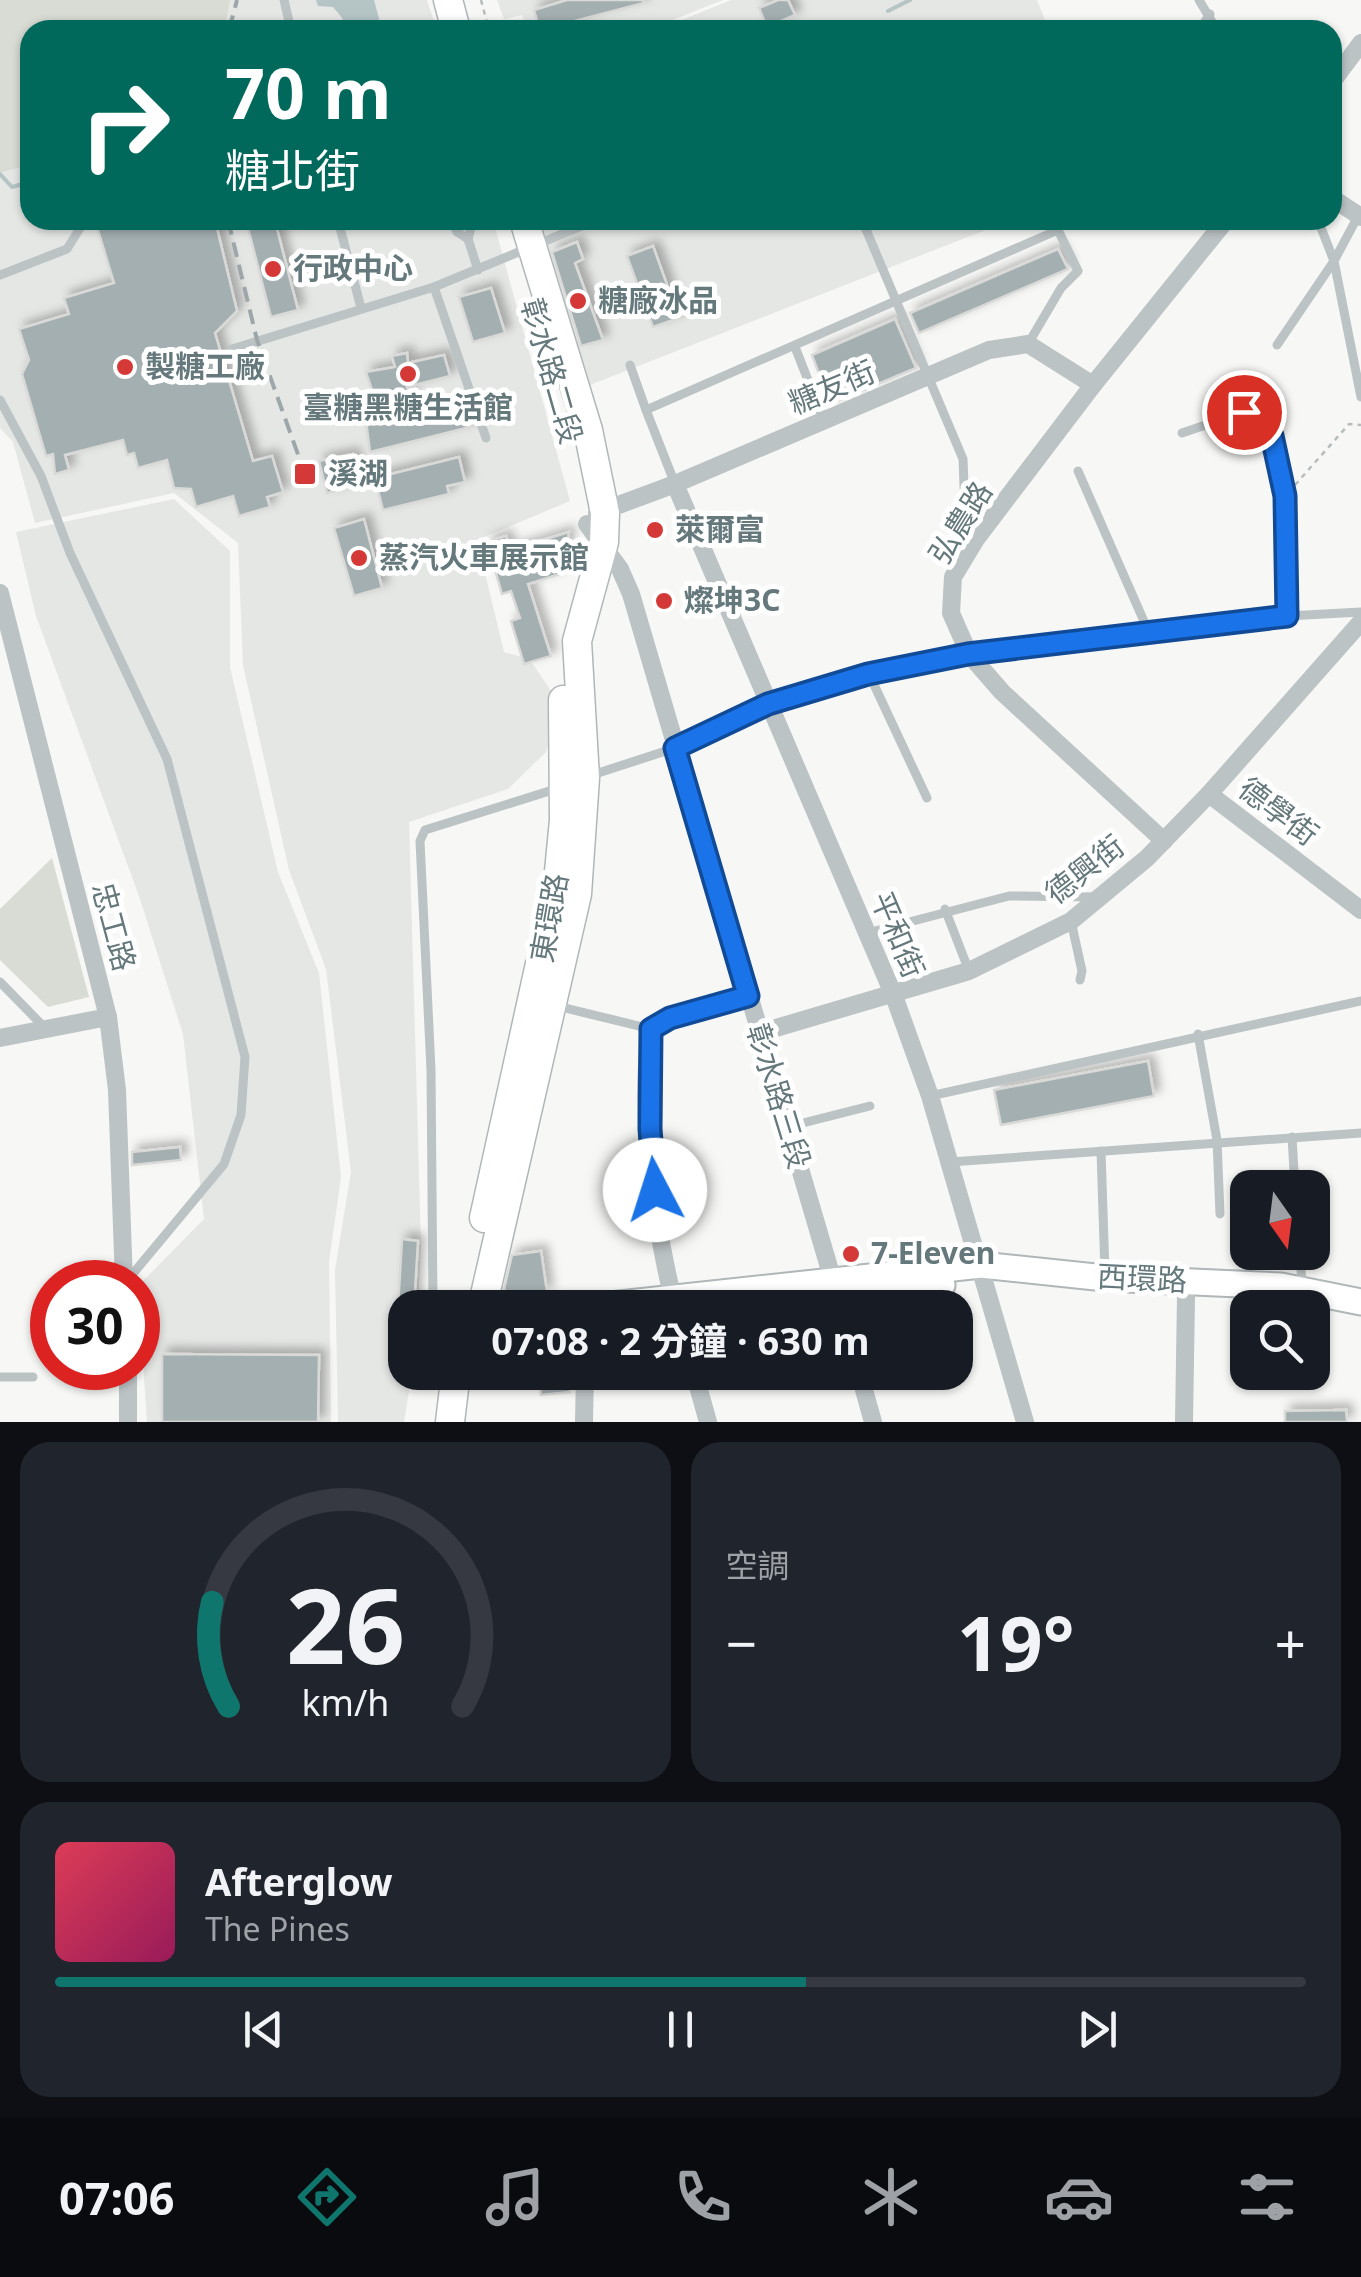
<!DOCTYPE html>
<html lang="zh-TW">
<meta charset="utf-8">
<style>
:root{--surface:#171b24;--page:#20242c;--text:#f1f3f6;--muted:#9ea1a6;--line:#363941;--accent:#0f766e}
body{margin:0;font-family:"Noto Sans","Noto Sans TC",sans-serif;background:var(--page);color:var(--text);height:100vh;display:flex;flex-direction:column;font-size:38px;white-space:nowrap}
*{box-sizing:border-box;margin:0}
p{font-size:32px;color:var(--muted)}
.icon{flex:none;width:55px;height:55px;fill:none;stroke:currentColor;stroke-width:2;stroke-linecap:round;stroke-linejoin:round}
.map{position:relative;height:1422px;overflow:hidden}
.panel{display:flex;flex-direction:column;gap:20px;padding:20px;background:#0d0f14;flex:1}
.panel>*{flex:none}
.banner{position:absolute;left:20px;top:20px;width:1322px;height:210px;border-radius:30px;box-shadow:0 2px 8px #0004;background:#00695c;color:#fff;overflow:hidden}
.needle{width:65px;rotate:166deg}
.fabs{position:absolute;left:1230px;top:1170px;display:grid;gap:20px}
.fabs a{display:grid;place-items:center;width:100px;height:100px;border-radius:20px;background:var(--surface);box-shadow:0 2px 8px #0004;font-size:50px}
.speed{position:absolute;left:30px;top:1260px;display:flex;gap:20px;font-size:50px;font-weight:700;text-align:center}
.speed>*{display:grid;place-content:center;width:130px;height:130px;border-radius:50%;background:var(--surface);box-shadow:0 2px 8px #0004;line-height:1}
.speed .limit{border:15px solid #d22;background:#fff;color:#111}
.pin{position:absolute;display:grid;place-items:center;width:85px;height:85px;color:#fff;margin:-42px;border:5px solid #fff;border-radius:50%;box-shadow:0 2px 10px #0007}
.me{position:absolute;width:110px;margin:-55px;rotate:355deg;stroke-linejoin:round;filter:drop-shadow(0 0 8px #0008)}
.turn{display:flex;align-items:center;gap:35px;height:210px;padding:0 40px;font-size:45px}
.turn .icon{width:130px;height:130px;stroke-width:2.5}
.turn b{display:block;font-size:70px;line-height:85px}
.big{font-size:75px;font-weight:700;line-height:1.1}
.panel .tile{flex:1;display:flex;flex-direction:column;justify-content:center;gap:15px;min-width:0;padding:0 35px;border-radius:30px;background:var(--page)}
.panel .dial{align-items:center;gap:0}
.dial svg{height:260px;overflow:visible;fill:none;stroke:var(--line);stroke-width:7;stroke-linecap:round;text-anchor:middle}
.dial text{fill:var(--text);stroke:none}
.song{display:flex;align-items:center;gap:30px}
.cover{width:120px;height:120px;border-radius:15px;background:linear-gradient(135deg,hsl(350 70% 55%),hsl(330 70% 35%))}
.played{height:10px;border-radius:5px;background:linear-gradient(90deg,var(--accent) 60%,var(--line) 60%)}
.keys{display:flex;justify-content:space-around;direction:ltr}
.heat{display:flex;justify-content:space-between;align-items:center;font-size:55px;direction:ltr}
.panel .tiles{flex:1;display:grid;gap:20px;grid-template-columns:1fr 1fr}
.tile:last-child{grid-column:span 2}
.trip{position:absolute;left:388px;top:1290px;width:585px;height:100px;border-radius:30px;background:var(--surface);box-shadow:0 2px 8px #0004;font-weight:700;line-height:100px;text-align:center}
.dock{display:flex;height:160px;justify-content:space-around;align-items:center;background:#090b0e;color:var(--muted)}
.dock .icon{width:70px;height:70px}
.dock .active{color:var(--accent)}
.dock b{font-size:45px;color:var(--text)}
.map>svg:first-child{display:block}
.built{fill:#e5e7e5}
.green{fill:#d9dcd4}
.water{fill:#b5c4c5}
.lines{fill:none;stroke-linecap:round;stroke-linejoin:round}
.stream{stroke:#b5c4c5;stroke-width:4}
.building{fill:#a4afb1;stroke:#d9d9d7;stroke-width:2.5;filter:url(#shadow)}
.secondary-casing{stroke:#afb7b9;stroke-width:29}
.primary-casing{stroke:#b0b7b9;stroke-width:31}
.path{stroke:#b7bcbd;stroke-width:2.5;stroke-dasharray:5 5;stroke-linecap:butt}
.lane{stroke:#bcc3c4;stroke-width:9}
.street{stroke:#bcc3c4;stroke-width:18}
.secondary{stroke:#fff;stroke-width:25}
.primary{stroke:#fff;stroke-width:28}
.rail{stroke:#9da6a9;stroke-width:4;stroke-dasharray:15 8;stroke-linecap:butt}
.route-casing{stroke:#114b97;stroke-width:25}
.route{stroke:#1a73e8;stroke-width:18}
.poi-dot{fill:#d53937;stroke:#fff;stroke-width:4}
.labels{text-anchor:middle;stroke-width:10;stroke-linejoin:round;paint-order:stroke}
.poi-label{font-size:30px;font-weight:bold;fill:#65797d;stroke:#fff;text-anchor:start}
.street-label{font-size:30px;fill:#65797d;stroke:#fff}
</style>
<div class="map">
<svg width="1361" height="1422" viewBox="0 0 1361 1422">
<defs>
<filter id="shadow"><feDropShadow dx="6" dy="-6" stdDeviation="5" flood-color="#0004"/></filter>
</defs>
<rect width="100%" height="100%" fill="#f7f7f5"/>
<g class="built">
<path d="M 223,0 L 427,0 L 437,30 L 216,30 Z"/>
<path d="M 497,0 L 723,0 L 647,30 L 528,30 L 522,15 L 504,19 Z"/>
<path d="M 731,0 L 1037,0 L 1049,30 L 657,30 Z"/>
<path d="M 30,165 L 30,220 L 493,220 L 570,501 L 477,540 L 504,652 L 529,659 L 541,676 L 551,691 L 553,726 L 546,752 L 508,789 L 409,822 L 421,1246 L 418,1307 L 405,1308 L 405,1372 L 412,1373 L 404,1422 L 338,1422 L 335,1270 L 351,1172 L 326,969 L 289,870 L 243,665 L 238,543 L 174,493 L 35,523 L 13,442 L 0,428 L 0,173 Z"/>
<path d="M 540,220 L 1011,220 L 590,385 Z"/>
<path d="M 174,499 L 230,551 L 230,667 L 278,872 L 319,973 L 341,1177 L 329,1262 L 331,1422 L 147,1422 L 138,1286 L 204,1219 L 183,1034 L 139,896 L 36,616 L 16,532 Z"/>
</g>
<g class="green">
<path d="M 0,0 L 230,0 L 224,30 L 30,30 L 30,165 L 0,173 Z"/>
<path d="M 52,858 L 89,997 L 48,1007 L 0,960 L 0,909 Z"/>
</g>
<path class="water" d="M 316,0 L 374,0 L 382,30 L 325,30 L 343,19 L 333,7 L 318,6 Z"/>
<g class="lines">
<g class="stream">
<path d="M 888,11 L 910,0"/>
<path d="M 0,174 L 12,187 L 30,182"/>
</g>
</g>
<g class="building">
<path d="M 567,0 L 643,0 L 644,3 L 540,30 L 534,10 Z"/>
<path d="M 778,0 L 788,0 L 795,15 L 767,27 L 759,8 Z"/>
<path d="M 95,220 L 215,220 L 237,311 L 215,333 L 253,461 L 272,456 L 283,492 L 267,497 L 270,507 L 239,516 L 233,496 L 196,507 L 191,489 L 174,488 L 167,460 L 138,468 L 134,453 L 127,455 L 123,440 L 65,455 L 69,470 L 55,474 L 53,454 L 46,456 L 22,374 L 29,360 L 19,329 L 69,314 L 64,298 L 114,283 Z"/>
<path d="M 246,220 L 297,220 L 297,224 L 277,229 L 298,310 L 271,317 Z"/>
<path d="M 577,242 L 583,259 L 575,263 L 603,340 L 581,346 L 552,252 Z"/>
<path d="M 653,246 L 679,318 L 653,327 L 627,256 Z"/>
<path d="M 1058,249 L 1068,269 L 919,333 L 910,313 Z"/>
<path d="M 491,288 L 505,333 L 473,342 L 459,297 Z"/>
<path d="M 895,319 L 916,368 L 830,404 L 812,355 Z"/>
<path d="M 407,353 L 408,363 L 444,355 L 450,376 L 407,387 L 415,420 L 465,408 L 470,427 L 370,452 L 364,405 L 376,402 L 366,372 L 395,367 L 392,356 Z"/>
<path d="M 353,454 L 361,485 L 327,493 L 319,461 Z"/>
<path d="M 459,457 L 465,482 L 447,486 L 449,494 L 383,510 L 375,478 Z"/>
<path d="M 364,519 L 382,588 L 354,596 L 334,528 Z"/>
<path d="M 569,532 L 560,574 L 528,584 L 551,656 L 524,664 L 511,621 L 520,618 L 511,591 L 502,594 L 487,542 L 506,536 L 510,550 Z"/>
<path d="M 1148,1061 L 1154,1096 L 1001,1125 L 994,1090 Z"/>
<path d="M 180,1147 L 181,1160 L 132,1165 L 132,1152 Z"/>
<path d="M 402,1239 L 418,1241 L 414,1308 L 398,1308 Z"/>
<path d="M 541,1251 L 547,1292 L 510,1297 L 504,1289 L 512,1255 Z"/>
<path d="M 162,1354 L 319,1355 L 318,1422 L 162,1422 Z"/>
<path d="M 549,1372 L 570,1372 L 570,1392 L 541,1395 L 539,1374 Z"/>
<path d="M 1346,1410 L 1347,1422 L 1285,1422 L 1285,1411 Z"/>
</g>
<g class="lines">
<defs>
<g id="secondary">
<path d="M 753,1303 L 942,1285"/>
<path d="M 582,1308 L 981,1265 L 1105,1278 L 1281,1286 L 1361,1302"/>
</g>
<g id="primary">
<path d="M 448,0 L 456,30"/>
<path d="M 484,1218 L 558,882 L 564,820 L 563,700"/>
<path d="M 482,1308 L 577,894 L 585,778 L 577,641 L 604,542 L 605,513 L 588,430 L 524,220"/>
<path d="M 450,1422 L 456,1372"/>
</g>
</defs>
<use href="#secondary" class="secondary-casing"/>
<use href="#primary" class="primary-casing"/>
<g class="path">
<path d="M 481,0 L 489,30"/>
<path d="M 1295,485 L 1349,424 L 1361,425"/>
</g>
<g class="lane">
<path d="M 284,0 L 291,30"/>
<path d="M 1199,0 L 1217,30"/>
<path d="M 1199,30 L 1210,14"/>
<path d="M 338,220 L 361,308"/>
<path d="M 451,220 L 457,232 L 468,239"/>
<path d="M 473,220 L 468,239 L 478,270"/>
<path d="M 862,220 L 963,459 L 965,513 L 976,539"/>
<path d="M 1318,220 L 1334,261 L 1361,397"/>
<path d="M 0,275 L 67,249 L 85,220"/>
<path d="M 434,287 L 486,438"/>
<path d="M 1277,345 L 1334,261 L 1358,216"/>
<path d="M 795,347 L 824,421"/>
<path d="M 232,349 L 434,287 L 596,220"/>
<path d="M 630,365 L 646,410 L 1058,230 L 1078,271 L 1061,288 L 1028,344"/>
<path d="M 0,400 L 41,476 L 70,553 L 167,759 L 245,1057 L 241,1115 L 224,1164 L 126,1282"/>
<path d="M 646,410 L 675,484"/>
<path d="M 1182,433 L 1244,412 L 1272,436 L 1285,496 L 1287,616"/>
<path d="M 1078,471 L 1150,635"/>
<path d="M 869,674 L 927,798"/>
<path d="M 592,775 L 675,748 L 769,704 L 869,674 L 969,654 L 1287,616 L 1361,612"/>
<path d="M 945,909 L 969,971"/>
<path d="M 1071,921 L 1082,971 L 1080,980"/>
<path d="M 867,933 L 1009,896 L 1096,897"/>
<path d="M 0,982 L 46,1029"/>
<path d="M 557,1006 L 651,1029"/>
<path d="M 1198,1034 L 1217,1140 L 1220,1214"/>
<path d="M 930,1096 L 1361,1001"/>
<path d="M 787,1127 L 870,1106"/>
<path d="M 1292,1137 L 1295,1188"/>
<path d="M 1101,1151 L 1105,1273"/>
<path d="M 950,1162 L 1361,1133"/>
<path d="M 1300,1252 L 1302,1285"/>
<path d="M 433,1308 L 431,1070 L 420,841 L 425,830 L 559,788"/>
<path d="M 0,1377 L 33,1377"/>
</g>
<g class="street">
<path d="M 1332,82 L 1361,43"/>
<path d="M 1332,198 L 1361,217"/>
<path d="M 675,484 L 894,996 L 930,1096 L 1025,1422"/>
<path d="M 597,513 L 675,484 L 989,350 L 1028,344 L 1093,385"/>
<path d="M 587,524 L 620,569 L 631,594 L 841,1308"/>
<path d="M 0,593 L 108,1017 L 117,1090 L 124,1282"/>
<path d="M 1209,794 L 1361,910"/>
<path d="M 1164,841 L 1002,692 L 969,654 L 951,613 L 953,577 L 976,539 L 1093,385 L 1226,220"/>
<path d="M 759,1033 L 969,971 L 1071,921 L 1147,858 L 1209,794 L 1361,622"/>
<path d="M 0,1038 L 108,1017"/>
<path d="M 675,1308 C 655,1225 637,1114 651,1029 L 670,1018 L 748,996"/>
<path d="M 128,1368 L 128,1422"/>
<path d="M 694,1372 L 708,1422"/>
<path d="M 859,1372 L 873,1422"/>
<path d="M 584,1422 L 585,1372"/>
<path d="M 1184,1422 L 1186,1297"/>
</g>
<use href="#secondary" class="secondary"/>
<use href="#primary" class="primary"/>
<g class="rail">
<path d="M 229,30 L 237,0"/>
<path d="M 228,220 L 257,340 L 305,474"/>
</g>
</g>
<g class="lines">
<defs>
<path id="route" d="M 655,1190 L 650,1129 L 651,1029 L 670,1018 L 748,996 L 675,748 L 768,704 L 868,674 L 968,654 L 1287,616 L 1285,496 L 1272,436 L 1244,412"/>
</defs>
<use href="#route" class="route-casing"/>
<use href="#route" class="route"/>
</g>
<g class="poi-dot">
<circle cx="273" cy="269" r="10"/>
<circle cx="578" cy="301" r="10"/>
<circle cx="125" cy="367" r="10"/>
<circle cx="408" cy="374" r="10"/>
<rect x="293" y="462" width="24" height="24" rx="5"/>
<circle cx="655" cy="530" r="10"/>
<circle cx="359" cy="558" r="10"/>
<circle cx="664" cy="601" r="10"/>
<circle cx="851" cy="1254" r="10"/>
</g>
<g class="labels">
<g class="poi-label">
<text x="293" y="279">行政中心</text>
<text x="598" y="311">糖廠冰品</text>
<text x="145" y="377">製糖工廠</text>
<text x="408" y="418" text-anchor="middle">臺糖黑糖生活館</text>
<text x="328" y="484">溪湖</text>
<text x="675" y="540">萊爾富</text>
<text x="379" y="568">蒸汽火車展示館</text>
<text x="684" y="611">燦坤3C</text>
<text x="871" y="1264">7-Eleven</text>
</g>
<g class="street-label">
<text transform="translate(551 371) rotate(74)" y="10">彰水路二段</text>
<text transform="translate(832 388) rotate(-23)" y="10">糖友街</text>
<text transform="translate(961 523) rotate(-58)" y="10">弘農路</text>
<text transform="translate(1278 812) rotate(37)" y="10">德學街</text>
<text transform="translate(1085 870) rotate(-38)" y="10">德興街</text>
<text transform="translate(550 918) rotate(-80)" y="10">東環路</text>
<text transform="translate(113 927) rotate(75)" y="10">忠工路</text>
<text transform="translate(897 935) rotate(67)" y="10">平和街</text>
<text transform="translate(778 1096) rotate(73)" y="10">彰水路三段</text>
<text transform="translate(1142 1279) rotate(3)" y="10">西環路</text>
</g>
</g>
</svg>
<div class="fabs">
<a><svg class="needle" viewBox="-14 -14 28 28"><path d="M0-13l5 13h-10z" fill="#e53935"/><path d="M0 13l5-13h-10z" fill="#9ea1a6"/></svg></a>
<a><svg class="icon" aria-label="search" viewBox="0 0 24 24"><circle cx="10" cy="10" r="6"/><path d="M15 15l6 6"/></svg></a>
</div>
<div class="speed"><div class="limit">30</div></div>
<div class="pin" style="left:1244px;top:412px;background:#d93025"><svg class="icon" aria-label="arrive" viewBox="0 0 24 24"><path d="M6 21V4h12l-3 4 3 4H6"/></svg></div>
<svg class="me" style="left:655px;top:1190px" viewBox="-20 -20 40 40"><circle r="19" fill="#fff"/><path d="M0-13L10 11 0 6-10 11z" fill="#1a73e8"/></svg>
<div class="trip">07:08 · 2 分鐘 · 630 m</div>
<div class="banner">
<div class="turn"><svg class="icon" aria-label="right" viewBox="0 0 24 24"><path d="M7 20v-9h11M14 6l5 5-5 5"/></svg><div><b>70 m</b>糖北街</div></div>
</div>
</div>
<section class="panel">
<div class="tiles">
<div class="tile dial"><svg viewBox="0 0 100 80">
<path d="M14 69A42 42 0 1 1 86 69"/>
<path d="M14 69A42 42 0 0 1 9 37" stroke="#0f766e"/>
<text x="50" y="56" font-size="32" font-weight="700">26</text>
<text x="50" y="72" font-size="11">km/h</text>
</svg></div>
<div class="tile"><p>空調</p>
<div class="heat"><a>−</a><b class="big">19°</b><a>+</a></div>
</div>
<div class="tile">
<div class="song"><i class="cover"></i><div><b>Afterglow</b><p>The Pines</p></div></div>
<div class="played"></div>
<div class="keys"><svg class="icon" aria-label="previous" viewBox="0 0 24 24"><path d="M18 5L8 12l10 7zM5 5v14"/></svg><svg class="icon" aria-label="pause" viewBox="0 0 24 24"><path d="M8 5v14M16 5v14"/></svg><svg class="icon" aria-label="next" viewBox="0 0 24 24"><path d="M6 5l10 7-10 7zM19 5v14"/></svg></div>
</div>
</div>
</section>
<nav class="dock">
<b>07:06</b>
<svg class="icon active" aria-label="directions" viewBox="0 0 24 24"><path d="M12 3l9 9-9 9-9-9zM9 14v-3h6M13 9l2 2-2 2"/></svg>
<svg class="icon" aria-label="music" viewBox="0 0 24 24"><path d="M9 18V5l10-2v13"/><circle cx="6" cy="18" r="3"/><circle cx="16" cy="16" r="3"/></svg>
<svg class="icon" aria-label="phone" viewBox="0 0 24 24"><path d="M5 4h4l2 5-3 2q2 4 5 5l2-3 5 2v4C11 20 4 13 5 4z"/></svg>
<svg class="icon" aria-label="climate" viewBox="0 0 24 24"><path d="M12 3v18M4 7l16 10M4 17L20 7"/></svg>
<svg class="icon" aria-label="car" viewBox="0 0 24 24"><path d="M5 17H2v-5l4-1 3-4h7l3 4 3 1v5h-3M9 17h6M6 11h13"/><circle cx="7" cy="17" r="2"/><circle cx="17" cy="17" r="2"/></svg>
<svg class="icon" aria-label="filters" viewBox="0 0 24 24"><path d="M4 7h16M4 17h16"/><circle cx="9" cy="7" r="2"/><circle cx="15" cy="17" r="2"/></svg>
</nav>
